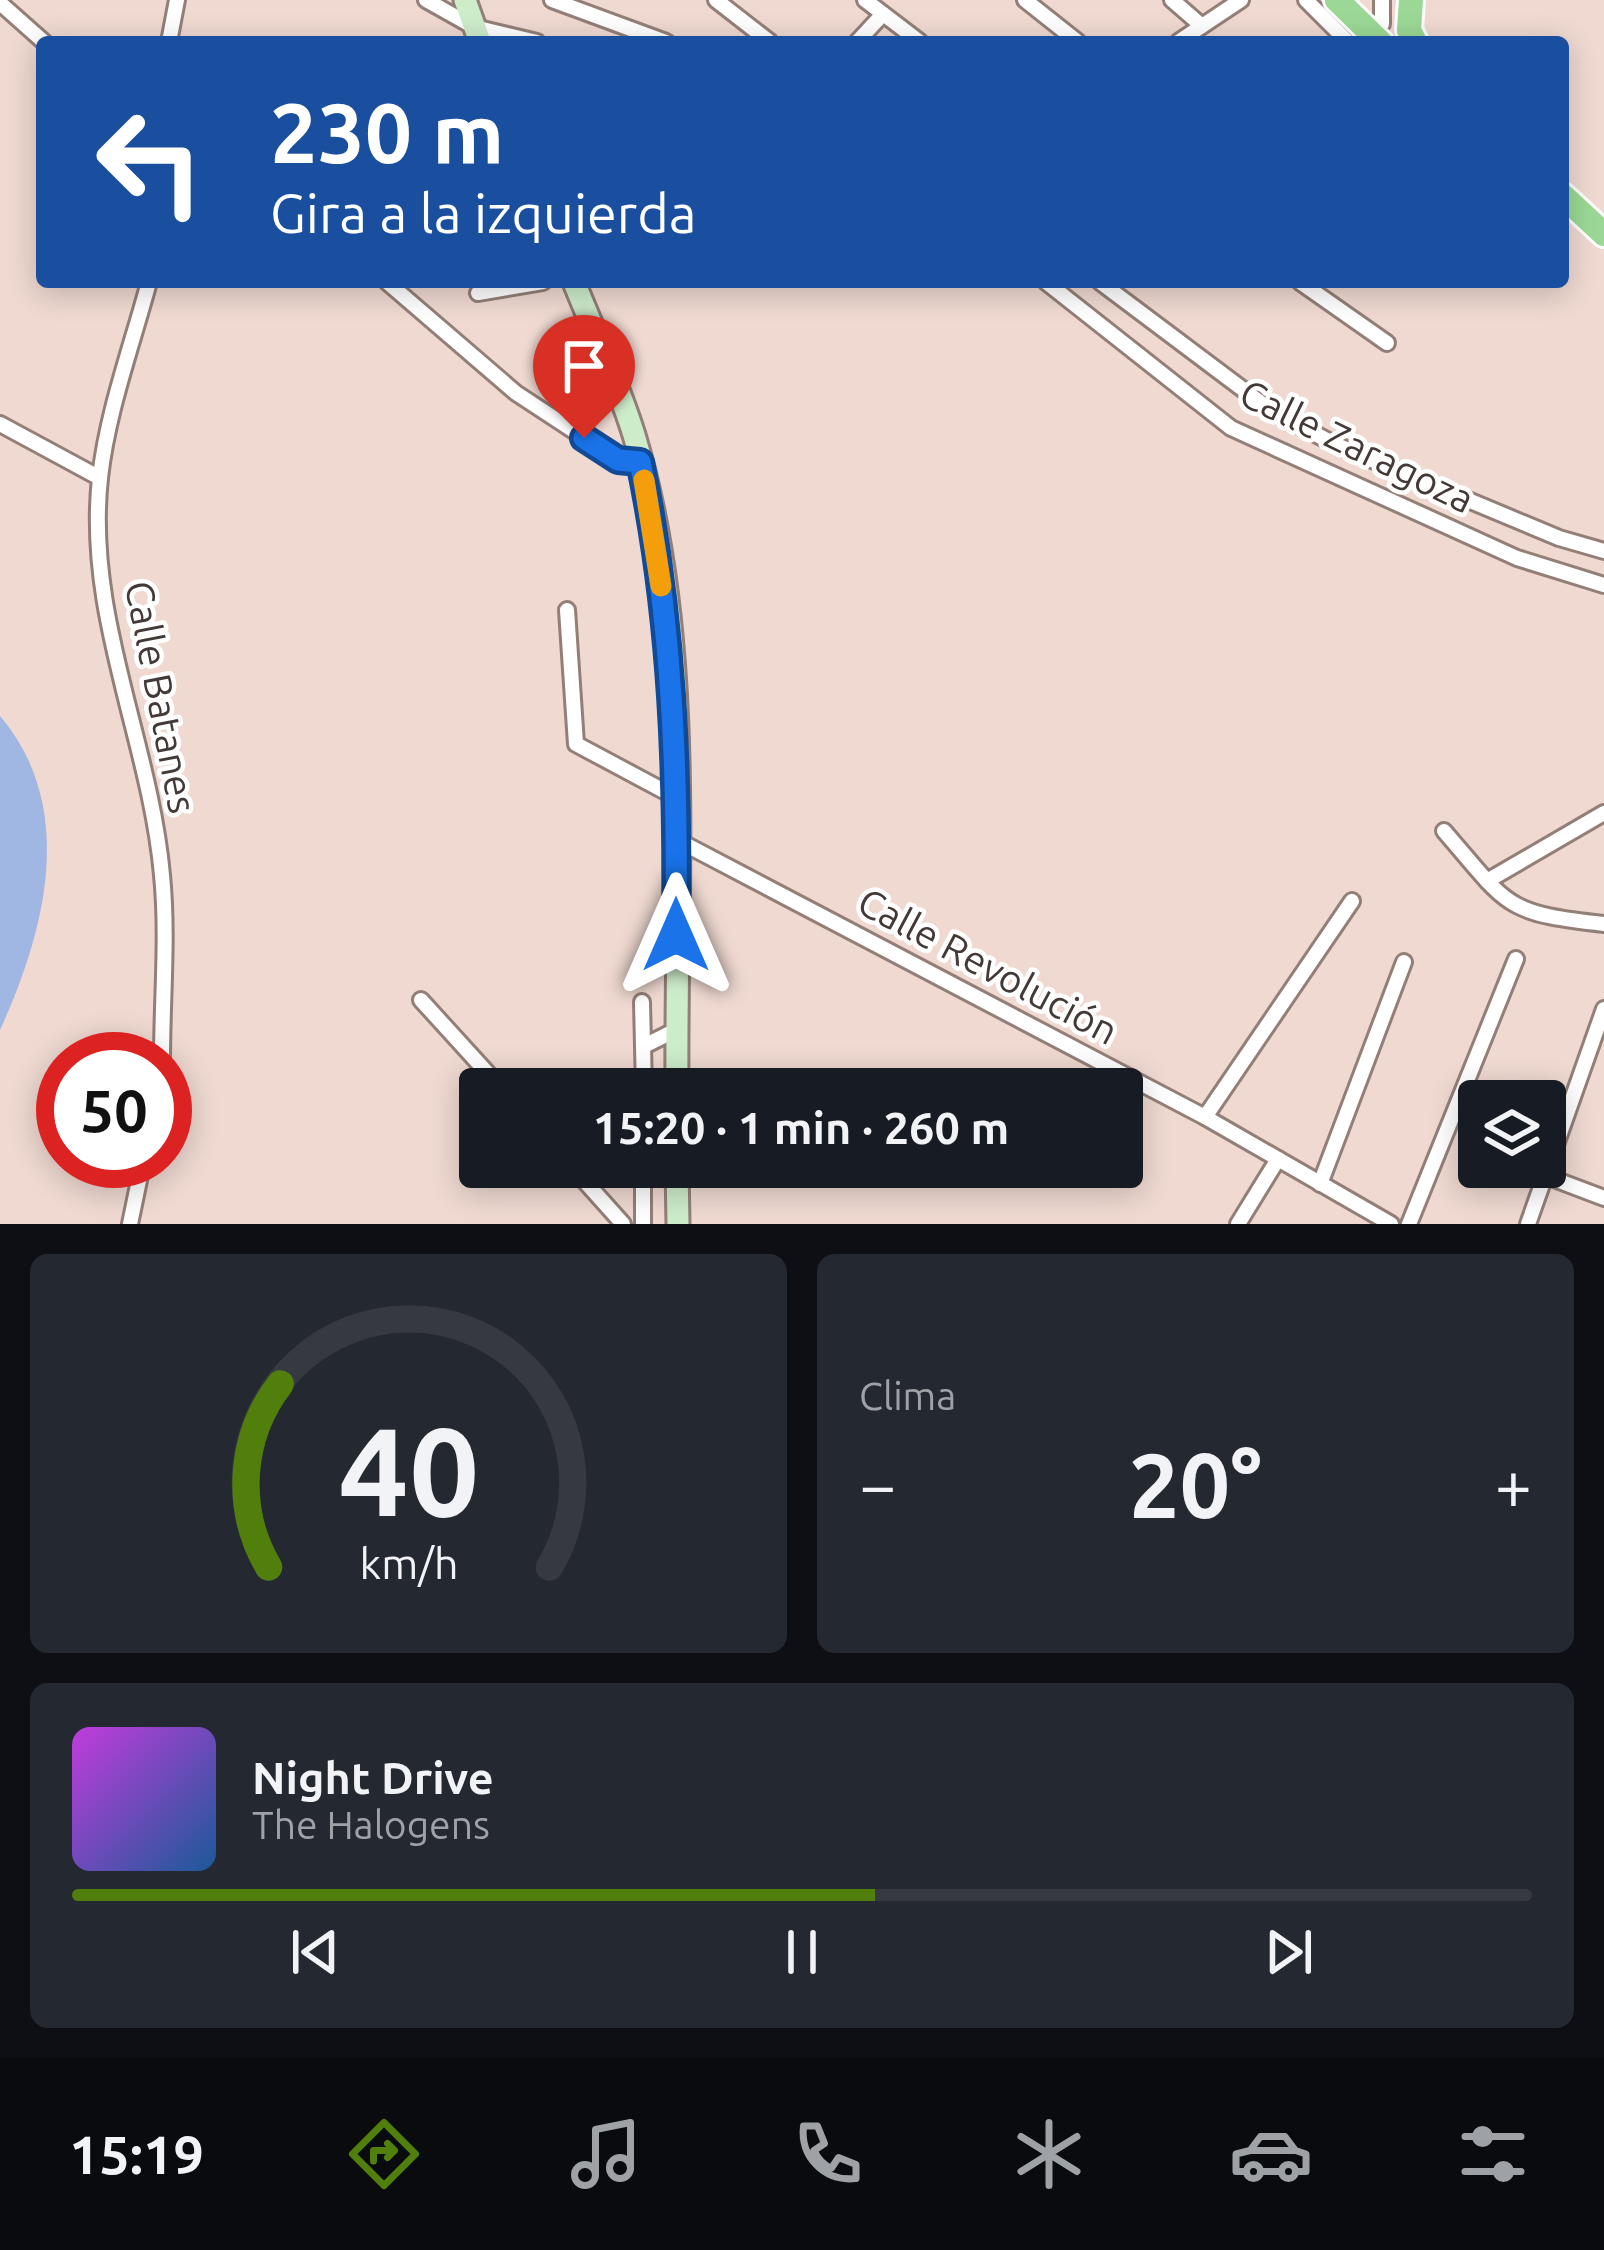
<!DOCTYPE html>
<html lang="es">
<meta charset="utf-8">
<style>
:root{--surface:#171b24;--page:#242831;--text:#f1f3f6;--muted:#9ea1a6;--line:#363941;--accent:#507f0c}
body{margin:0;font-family:Ubuntu,sans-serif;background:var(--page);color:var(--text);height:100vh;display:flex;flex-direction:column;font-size:45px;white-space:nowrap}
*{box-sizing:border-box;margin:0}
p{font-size:39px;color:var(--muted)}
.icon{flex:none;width:66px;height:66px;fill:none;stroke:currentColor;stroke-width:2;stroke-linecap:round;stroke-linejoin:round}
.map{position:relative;height:1224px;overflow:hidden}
.drawer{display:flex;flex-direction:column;gap:30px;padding:30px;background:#0d0f14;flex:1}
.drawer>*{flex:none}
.banner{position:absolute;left:36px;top:36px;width:1533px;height:252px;border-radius:12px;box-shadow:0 6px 30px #0003;background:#1a4fa0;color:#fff;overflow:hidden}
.fabs{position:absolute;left:1458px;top:1080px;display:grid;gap:24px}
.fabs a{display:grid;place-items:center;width:108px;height:108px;border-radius:12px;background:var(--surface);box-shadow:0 6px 30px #0003;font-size:60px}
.speed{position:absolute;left:36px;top:1032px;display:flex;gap:24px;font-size:60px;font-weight:700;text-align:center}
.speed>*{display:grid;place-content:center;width:156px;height:156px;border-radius:50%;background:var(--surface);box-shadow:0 6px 30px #0003;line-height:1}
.speed .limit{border:18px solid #d22;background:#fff;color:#111}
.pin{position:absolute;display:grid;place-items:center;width:102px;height:102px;color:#fff;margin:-123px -51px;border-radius:50% 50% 50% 0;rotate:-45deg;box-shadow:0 0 12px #0007}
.pin .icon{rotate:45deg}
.me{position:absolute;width:132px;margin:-66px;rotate:0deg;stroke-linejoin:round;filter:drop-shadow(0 0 9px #0008)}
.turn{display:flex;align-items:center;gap:42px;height:252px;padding:0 36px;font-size:54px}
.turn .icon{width:156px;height:156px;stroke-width:2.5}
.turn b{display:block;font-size:84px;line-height:102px}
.big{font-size:90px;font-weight:600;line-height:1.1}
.drawer .card{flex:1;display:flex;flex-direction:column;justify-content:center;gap:18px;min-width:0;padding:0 42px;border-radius:18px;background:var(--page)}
.drawer .dial{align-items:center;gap:0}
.dial svg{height:312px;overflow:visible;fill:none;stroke:var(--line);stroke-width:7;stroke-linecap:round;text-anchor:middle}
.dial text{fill:var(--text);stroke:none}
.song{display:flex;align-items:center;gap:36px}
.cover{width:144px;height:144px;border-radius:18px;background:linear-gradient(135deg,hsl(290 70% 55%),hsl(210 70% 35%))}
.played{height:12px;border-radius:6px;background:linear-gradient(90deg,var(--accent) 55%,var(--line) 55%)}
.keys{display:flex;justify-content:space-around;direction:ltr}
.heat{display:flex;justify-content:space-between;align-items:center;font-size:66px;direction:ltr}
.drawer .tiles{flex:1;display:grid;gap:30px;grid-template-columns:1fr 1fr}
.card:last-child{grid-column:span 2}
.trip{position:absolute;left:459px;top:1068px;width:684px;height:120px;border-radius:12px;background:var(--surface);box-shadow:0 6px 30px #0003;font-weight:600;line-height:120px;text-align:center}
.dock{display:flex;height:192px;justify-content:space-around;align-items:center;background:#090b0e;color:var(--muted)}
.dock .icon{width:84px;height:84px}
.dock .current{color:var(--accent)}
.dock b{font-size:54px;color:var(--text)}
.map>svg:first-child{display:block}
.water{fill:#a0b6e3}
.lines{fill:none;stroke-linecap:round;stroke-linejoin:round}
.street-casing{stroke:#937f77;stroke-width:20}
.secondary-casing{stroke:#937f77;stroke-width:27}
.primary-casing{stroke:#fff;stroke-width:30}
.street{stroke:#fff;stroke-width:14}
.secondary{stroke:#cdecca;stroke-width:21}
.primary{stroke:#9bd895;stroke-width:24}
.route-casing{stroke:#114b97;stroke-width:30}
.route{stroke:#1a73e8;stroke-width:21}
.slow{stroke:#f59e0b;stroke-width:21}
.labels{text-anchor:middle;stroke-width:9;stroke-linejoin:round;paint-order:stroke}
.street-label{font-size:39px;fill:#433a37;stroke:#fff}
</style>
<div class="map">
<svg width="1604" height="1224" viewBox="0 0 1604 1224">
<rect width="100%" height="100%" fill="#efd9d1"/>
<path class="water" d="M 0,716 C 78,808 45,931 0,1030 Z"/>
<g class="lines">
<defs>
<g id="street">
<path d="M 426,0 L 474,27 L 537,42"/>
<path d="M 552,0 L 666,42"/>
<path d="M 716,0 L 770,42"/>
<path d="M 865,0 L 920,42"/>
<path d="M 1025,0 L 1078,42"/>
<path d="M 1172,0 L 1202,26"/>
<path d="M 1306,0 L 1348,42"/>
<path d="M 0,3 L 44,42"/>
<path d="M 1382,24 L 1382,0"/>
<path d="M 169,42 L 177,0"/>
<path d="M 857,42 L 883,14"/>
<path d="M 1178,42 L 1241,0"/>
<path d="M 149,282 C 132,345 107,413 100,478 C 85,616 150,741 162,875 C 168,935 162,999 162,1059"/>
<path d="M 387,282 L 516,393 L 618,460 L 640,462"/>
<path d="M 1046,282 L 1231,428 L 1517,558 L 1604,585"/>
<path d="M 1100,282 L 1269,409 L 1334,444 L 1559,538 L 1604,551"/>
<path d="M 1300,282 L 1387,343"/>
<path d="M 478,293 L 543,282"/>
<path d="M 0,424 L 100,478"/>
<path d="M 567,610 L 576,744 L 679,799"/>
<path d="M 1444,831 C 1509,906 1503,913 1604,924"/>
<path d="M 677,840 L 1205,1117 L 1391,1224"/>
<path d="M 1487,881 L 1604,813"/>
<path d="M 421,1000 L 502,1089"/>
<path d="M 642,1002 L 644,1089"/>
<path d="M 644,1046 L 676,1030"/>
<path d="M 1205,1117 L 1352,901"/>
<path d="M 572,1167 L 623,1224"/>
<path d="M 1546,1176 L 1604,1198"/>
<path d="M 1320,1184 L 1404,962"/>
<path d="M 130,1224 L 143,1161"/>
<path d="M 643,1224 L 643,1167"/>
<path d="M 1238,1224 L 1278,1159"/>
<path d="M 1409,1224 L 1516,959"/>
<path d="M 1528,1224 L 1604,1009"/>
</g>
<g id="secondary">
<path d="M 465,0 L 480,42"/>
<path d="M 574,282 C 594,332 618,383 634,435 C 696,641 675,876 677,1089"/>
<path d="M 677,1167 L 678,1224"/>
</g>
<g id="primary">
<path d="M 1337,0 L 1380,42"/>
<path d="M 1411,0 L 1409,30 L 1415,42"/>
<path d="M 1563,196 L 1604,234"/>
</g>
</defs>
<use href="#street" class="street-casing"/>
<use href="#secondary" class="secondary-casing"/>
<use href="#primary" class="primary-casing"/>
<use href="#street" class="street"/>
<use href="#secondary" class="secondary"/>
<use href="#primary" class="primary"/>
</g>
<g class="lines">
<defs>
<path id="route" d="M 584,438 L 618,460 L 640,462 C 673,619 678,776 676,935"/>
</defs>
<use href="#route" class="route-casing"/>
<use href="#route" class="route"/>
<path class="slow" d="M 644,480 L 661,586"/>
</g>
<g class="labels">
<g class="street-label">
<text transform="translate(1357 446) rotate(26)" y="14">Calle Zaragoza</text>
<text transform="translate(161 697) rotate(79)" y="14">Calle Batanes</text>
<text transform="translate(988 966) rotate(28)" y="14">Calle Revolución</text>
</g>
</g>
</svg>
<div class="fabs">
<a><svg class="icon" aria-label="layers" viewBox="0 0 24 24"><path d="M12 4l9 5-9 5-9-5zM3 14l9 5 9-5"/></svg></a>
</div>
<div class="speed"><div class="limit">50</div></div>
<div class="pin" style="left:584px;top:438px;background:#d93025"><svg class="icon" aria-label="arrive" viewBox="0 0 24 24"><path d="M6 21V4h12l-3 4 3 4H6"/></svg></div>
<svg class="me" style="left:676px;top:935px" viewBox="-20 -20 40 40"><path d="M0-17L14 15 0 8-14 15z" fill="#1a73e8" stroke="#fff" stroke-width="4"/></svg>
<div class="trip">15:20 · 1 min · 260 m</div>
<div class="banner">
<div class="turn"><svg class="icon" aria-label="left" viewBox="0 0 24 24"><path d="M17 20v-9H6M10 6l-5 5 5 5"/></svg><div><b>230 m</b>Gira a la izquierda</div></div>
</div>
</div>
<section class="drawer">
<div class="tiles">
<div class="card dial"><svg viewBox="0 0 100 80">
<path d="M14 69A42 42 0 1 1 86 69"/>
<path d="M14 69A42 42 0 0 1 17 22" stroke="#507f0c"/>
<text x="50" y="56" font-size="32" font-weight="700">40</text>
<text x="50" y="72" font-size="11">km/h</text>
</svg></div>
<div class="card"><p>Clima</p>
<div class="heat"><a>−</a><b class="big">20°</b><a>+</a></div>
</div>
<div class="card">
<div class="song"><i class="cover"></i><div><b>Night Drive</b><p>The Halogens</p></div></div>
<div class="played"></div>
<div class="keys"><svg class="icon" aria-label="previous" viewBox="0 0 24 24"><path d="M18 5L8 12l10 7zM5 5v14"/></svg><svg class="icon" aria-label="pause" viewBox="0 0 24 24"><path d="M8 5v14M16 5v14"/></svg><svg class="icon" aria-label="next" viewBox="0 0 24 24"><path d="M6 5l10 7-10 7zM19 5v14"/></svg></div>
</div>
</div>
</section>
<nav class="dock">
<b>15:19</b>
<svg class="icon current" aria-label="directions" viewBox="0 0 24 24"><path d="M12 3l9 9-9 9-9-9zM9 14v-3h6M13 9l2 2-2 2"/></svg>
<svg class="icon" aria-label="music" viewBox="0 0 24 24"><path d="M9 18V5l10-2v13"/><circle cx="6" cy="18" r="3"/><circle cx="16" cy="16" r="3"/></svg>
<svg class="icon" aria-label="phone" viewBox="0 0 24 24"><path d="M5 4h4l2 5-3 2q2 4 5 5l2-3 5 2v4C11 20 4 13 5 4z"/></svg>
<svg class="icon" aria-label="climate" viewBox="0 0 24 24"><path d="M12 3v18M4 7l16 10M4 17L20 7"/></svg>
<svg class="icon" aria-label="car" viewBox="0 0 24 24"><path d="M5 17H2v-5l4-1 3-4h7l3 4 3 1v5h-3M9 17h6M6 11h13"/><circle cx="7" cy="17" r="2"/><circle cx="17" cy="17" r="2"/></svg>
<svg class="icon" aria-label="filters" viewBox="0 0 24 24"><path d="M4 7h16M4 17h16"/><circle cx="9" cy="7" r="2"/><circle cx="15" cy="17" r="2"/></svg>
</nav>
